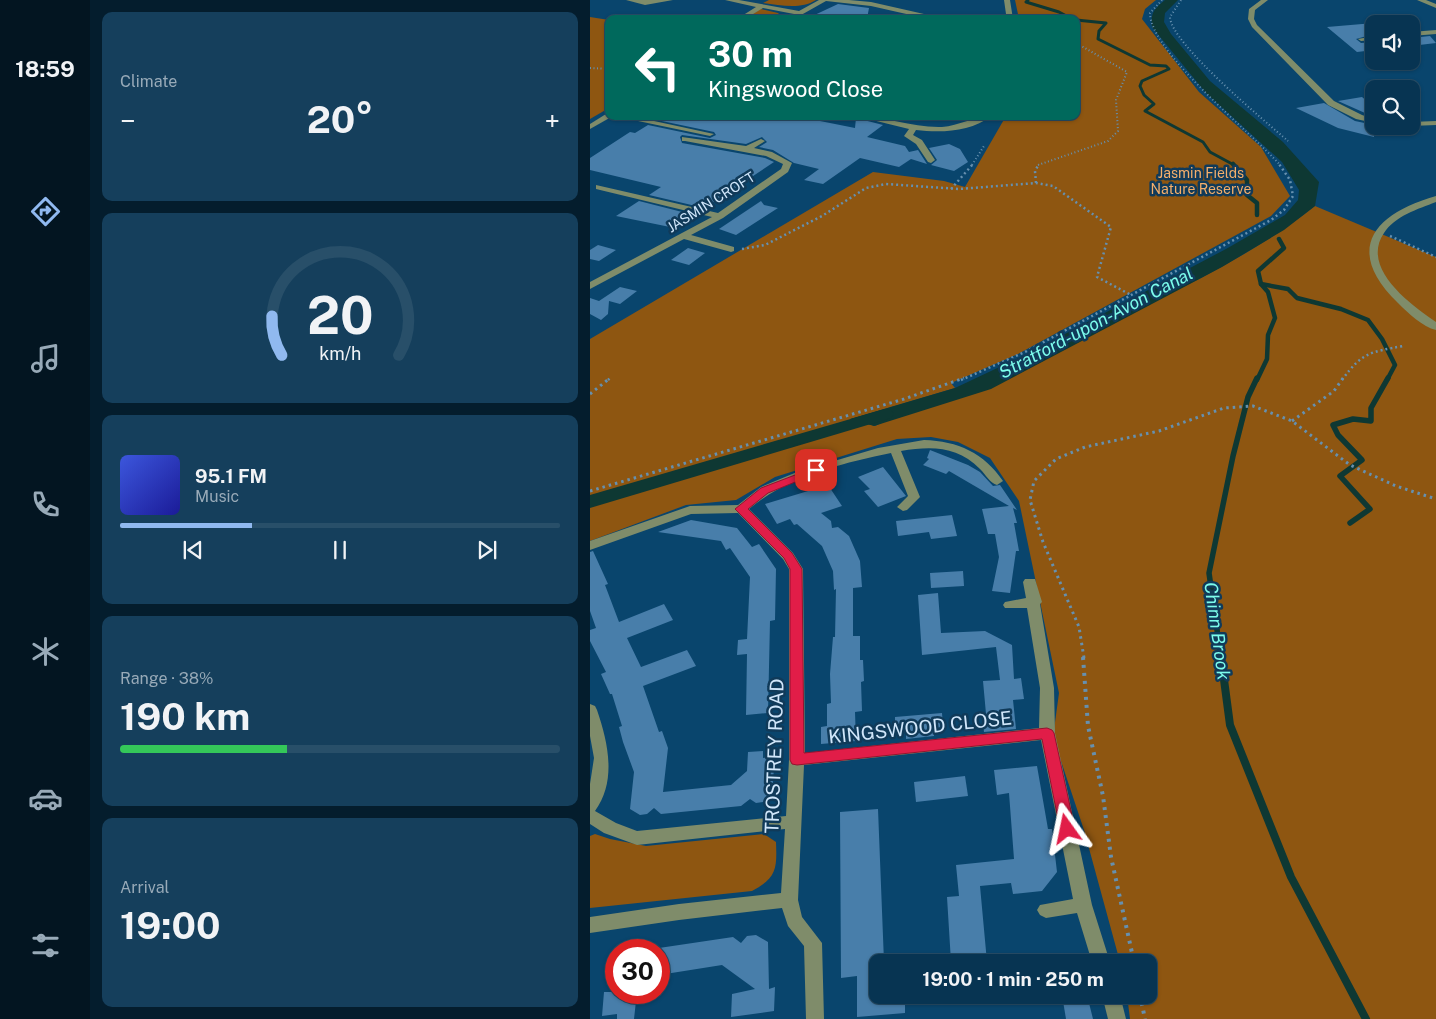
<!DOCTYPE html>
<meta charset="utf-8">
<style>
:root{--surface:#073452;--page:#153f5c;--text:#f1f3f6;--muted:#98aab8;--line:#284f69;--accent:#90b9f0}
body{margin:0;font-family:"Public Sans",sans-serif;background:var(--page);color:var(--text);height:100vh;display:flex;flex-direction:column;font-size:19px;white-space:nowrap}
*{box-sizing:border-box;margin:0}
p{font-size:16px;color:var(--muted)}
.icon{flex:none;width:28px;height:28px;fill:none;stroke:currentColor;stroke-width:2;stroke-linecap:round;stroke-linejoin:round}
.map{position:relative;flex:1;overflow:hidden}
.side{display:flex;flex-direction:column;gap:12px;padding:12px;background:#041d2d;width:500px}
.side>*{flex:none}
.top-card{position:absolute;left:15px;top:15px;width:475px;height:105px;border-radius:10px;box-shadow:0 1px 4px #0004,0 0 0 1px var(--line);background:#00695c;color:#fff;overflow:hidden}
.tools{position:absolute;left:775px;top:15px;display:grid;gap:10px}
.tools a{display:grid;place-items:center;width:55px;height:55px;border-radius:10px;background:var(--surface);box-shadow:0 1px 4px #0004,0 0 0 1px var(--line);font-size:25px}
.speed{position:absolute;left:15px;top:939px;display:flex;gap:10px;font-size:25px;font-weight:700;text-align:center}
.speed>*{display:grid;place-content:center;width:65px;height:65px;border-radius:50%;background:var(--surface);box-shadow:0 1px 4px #0004,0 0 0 1px var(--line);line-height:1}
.speed .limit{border:8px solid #d22;background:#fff;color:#111}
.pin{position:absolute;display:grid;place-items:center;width:42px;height:42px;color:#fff;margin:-21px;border-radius:10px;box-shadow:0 2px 8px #0006}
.me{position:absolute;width:55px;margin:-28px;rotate:348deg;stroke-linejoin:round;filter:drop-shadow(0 0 4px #0008)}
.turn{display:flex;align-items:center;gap:18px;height:105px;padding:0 20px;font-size:22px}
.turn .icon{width:65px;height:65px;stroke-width:2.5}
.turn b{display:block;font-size:35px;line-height:42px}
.big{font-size:38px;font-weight:700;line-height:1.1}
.side .card{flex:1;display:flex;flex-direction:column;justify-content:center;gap:8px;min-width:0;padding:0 18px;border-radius:10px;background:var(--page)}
.side .dial{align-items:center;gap:0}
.dial svg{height:130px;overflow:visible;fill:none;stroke:var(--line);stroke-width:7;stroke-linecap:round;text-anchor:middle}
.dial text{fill:var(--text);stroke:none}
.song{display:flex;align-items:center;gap:15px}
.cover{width:60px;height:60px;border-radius:8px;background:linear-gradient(135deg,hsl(230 70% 55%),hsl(240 70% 35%))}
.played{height:5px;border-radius:2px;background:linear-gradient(90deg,var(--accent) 30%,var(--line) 30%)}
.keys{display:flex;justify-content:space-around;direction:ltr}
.heat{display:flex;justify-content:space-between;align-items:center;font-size:28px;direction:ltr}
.charge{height:8px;border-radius:4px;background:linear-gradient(90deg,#34c759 38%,var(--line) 0)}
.trip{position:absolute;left:279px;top:954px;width:288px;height:50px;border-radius:10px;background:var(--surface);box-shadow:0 1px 4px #0004,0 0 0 1px var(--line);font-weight:700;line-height:50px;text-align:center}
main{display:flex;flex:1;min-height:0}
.tabs{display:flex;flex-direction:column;width:90px;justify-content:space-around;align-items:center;background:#031521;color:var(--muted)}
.tabs .icon{width:35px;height:35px}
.tabs .selected{color:var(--accent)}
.tabs b{font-size:22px;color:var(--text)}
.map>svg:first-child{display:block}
.green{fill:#8e5611}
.water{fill:#0e3833}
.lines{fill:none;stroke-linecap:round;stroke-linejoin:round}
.stream-far3{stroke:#0e3833;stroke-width:3}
.stream-far2{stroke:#0e3833;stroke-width:4.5}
.stream-far1{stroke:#0e3833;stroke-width:5.5}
.stream{stroke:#0e3833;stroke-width:8}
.canal{fill:#0e3833;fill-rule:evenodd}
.building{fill:#487eaa}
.path-far3{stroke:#6690af;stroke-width:2;stroke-dasharray:1 2.5;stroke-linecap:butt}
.path-far2{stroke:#6690af;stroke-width:2.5;stroke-dasharray:2 3;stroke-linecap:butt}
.path-far1{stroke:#6690af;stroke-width:3;stroke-dasharray:2.5 4;stroke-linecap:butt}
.path{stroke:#6690af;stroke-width:4;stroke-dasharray:3 5;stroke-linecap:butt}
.minor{fill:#7f8c6a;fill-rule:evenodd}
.route{fill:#e11d48;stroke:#92132f}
.labels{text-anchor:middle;stroke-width:5;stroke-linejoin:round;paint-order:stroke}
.far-park-label{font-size:14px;fill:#f4af6b;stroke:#103a59}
.far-street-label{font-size:14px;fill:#d1e7fb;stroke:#103a59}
.water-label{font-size:18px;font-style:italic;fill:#7cfcec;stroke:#103a59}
.near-street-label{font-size:19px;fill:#d1e7fb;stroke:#103a59}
</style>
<main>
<nav class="tabs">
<b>18:59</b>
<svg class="icon selected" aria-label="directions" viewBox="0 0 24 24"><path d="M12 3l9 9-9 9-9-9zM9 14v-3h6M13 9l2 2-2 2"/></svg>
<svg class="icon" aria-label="music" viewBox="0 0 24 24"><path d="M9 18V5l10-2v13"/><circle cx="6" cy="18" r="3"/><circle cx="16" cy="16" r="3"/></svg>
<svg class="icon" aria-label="phone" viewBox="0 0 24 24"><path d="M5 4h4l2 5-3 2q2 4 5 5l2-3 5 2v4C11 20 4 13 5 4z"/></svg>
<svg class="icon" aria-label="climate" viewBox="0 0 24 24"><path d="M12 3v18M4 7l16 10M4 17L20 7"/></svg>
<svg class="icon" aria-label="car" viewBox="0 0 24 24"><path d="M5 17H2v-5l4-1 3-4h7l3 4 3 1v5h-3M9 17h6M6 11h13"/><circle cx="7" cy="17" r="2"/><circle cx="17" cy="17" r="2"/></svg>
<svg class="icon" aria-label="filters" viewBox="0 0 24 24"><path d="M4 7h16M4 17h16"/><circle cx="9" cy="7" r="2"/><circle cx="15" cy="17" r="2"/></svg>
</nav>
<section class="side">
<div class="card"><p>Climate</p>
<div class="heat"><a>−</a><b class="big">20°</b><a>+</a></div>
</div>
<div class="card dial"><svg viewBox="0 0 100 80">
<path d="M14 69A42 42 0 1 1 86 69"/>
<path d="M14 69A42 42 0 0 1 8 45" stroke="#90b9f0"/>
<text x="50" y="56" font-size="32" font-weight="700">20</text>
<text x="50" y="72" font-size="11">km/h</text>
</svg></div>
<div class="card">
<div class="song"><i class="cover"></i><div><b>95.1 FM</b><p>Music</p></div></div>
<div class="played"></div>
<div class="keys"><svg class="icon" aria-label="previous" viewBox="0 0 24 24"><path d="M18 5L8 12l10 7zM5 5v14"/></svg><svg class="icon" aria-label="pause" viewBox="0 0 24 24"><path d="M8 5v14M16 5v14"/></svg><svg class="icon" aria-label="next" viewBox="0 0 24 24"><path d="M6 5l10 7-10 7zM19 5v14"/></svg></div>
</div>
<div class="card"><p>Range · 38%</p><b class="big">190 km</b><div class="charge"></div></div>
<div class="card"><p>Arrival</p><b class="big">19:00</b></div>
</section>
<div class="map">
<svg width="846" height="1019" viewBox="0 0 846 1019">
<rect width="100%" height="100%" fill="#09456d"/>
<g class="green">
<path d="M 179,0 L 226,0 C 210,10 191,5 173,3 Z"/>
<path d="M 425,0 L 566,0 L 555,9 L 552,19 L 609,92 L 671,147 L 700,196 L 681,216 L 428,354 L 361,383 L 365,388 L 261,419 L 285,426 C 350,397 416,368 482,338 C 567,301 652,263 725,206 L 846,257 L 846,1019 L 540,1019 L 537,995 L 558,995 L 558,962 L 530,962 L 494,830 L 463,737 L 469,693 L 429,501 L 400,458 L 368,442 L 341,437 L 307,439 L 185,477 L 146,500 L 96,505 L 0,541 L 0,339 L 283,172 L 354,181 L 375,187 L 416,116 L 486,116 L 486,19 L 429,19 Z"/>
<path d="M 171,9 L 188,13 L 193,18 L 154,19 Z"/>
<path d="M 0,17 L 19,20 L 19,108 L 0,119 Z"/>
<path d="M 5,834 L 20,839 L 56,846 L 174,834 L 186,842 C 187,868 187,878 162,891 L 0,908 L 0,836 Z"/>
</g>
<path class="water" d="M 575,0 L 588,0 L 575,13 L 574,22 L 581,34 L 620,81 L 693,142 L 729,182 L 725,206 L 694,230 L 632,267 L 401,389 L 284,426 L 260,419 L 365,388 L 435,355 L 636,249 L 695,215 L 708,200 L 709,190 L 692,162 L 616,93 L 562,27 C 560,13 565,8 575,0 Z"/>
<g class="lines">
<g class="stream-far3">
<path d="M 438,0 L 436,2 L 469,12 L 482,19"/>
<path d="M 486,20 L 516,23 L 509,31 L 508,39 L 560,65 L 576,66 L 579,69 L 552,81 L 550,86 L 554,95 L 564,104 L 555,111 L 613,142 L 620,152 L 644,165"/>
</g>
<g class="stream-far2">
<path d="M 643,164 L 657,180 L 657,195 L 667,203 L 667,215"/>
<path d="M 671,284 L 698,289 L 707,298 L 751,309 L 778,320 L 792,339 L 805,365 L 797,380"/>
<path d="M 667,380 L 677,359 L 678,335 L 685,318 L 678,292 L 671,284 L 668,271 L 694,248 L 689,239"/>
</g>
<g class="stream-far1">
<path d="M 760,523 L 780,509 L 750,476 L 772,460 L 748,435 L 743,425 L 763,419 L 781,421 L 781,408 L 798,378"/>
<path d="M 631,658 L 619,573 L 643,456 L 658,397 L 667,378"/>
</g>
<path class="stream" d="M 631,657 L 640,725 L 701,877 L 776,1019"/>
<path class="canal" d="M 295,409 L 301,410 L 304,414 L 301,418 L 0,508 L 0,495 Z"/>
</g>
<g class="building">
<path d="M 248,4 L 279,8 L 277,19 L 216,19 Z"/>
<path d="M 784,23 L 784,34 L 766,39 L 771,43 L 784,42 L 784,50 L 767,52 L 737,27 Z"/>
<path d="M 840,36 L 846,43 L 821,46 L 821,38 Z"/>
<path d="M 772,97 L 784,107 L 784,117 L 748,101 Z"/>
<path d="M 734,103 L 765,121 L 784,125 L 784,137 L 748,128 L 706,108 Z"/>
<path d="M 73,116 L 205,116 L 265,128 L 266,118 L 293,125 L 277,137 L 315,146 L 319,152 L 328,150 L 337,164 L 321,159 L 309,167 L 270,158 L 233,184 L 214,180 L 229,169 L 204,163 L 183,150 L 169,147 L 177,142 L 172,137 L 156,144 L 92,135 L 90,137 L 92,143 L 175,158 L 184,162 L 124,202 L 118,201 L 110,207 L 59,195 L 71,187 L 0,170 L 0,158 L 40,132 L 45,133 L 58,125 L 120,138 L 126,135 L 124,132 L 67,120 Z"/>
<path d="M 359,144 L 370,149 L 378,162 L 364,171 L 341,165 L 347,160 L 339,148 Z"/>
<path d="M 49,201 L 100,214 L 80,227 L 26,216 Z"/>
<path d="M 171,201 L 174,205 L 188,208 L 146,235 L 129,229 Z"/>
<path d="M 8,245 L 26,250 L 9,261 L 0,259 L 0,250 Z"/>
<path d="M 98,248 L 115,253 L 99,265 L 81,260 Z"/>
<path d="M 30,287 L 47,291 L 30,304 L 19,301 L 18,314 L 11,320 L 0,314 L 0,298 L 9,301 Z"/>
<path d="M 340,450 L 378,465 L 390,472 L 403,486 L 410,485 L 427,510 L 423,508 L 427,523 L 424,523 L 429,551 L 426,551 L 420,593 L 402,591 L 409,557 L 405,534 L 398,534 L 392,509 L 419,506 L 359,471 L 356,474 L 333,465 L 339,459 L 337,458 Z"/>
<path d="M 293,467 L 316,496 L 288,507 L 274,491 L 280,489 L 268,477 Z"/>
<path d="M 238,485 L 252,506 L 231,513 L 241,521 L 242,528 L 248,527 L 259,536 L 270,561 L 272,587 L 263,588 L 263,636 L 270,636 L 270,660 L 273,660 L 274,681 L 271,682 L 272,711 L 265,712 L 266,741 L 231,744 L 231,727 L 237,726 L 237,704 L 241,703 L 240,674 L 243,637 L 245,637 L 246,589 L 244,590 L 243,571 L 232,546 L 207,524 L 204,525 L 200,519 L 187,524 L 175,504 Z"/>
<path d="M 362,515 L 367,536 L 341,539 L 339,532 L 308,536 L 306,521 Z"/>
<path d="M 101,520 L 147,528 L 162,547 L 169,544 L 186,569 L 185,620 L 180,621 L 178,713 L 156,715 L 157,654 L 147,655 L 148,640 L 157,639 L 160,577 L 140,548 L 136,550 L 131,541 L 68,532 Z"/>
<path d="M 3,551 L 18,584 L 15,585 L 29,622 L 74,604 L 83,620 L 37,638 L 51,667 L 97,650 L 106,666 L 53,686 L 69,732 L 72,731 L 78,748 L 73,792 L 141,785 L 157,771 L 158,752 L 173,751 L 173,758 L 185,756 L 182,792 L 173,802 L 166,803 L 160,799 L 151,806 L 71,814 L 64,808 L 57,814 L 50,815 L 40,809 L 44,772 L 33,742 L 29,727 L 32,726 L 22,694 L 20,694 L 11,674 L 16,672 L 0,641 L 0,630 L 6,628 L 0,611 L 0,552 Z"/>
<path d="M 373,571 L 374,586 L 341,588 L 340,573 Z"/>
<path d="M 348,593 L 351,633 L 395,631 L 422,645 L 424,679 L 431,678 L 434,699 L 423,700 L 426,729 L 394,732 L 392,714 L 396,714 L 393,681 L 410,680 L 406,647 L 332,655 L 328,595 Z"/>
<path d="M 352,713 L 353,727 L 344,728 L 344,736 L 316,739 L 316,731 L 305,731 L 305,717 Z"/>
<path d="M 447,766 L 458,829 L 462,829 L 467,872 L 452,891 L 423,894 L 421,883 L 390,886 L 397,962 L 361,962 L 357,897 L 369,896 L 366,865 L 424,859 L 419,793 L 407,795 L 404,770 Z"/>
<path d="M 375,776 L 378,796 L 326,802 L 324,782 Z"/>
<path d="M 288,809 L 294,962 L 288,962 L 288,995 L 315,995 L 315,1013 L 267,1017 L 267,976 L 251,978 L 250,812 Z"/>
<path d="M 166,935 L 178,942 L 179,989 L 185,987 L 184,1011 L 141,1017 L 142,994 L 165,989 L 132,965 L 69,975 L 69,948 L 143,937 L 151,943 L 157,936 Z"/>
<path d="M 14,992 L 47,992 L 44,1019 L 27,1019 L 27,1014 L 12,1016 Z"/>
<path d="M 472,995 L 497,995 L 503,1019 L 476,1019 Z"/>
</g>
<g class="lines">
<g class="path-far3">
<path d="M 572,0 L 560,13 C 560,52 662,133 690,165"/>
<path d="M 591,0 L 580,17 C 581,44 675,121 698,141"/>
<path d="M 0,68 L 19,69"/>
<path d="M 382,165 L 394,146"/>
<path d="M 448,165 L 518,141 L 528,131 L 526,100 L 537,72 L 486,43"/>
</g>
<g class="path-far2">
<path d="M 446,183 L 445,171 L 449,164"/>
<path d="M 361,189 L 383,164"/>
<path d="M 800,236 L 846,257"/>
<path d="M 152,249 L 175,245 L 232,216 L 276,188 L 296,184 L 369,189 L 446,183 L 463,186 L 521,227 L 507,277 L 541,295"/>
<path d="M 18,380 L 20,378"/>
<path d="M 371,380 L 435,352 L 681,220 L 694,210 L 703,196 L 700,180 L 689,164"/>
<path d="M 752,380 C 772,352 781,352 813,346"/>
</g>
<g class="path-far1">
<path d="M 0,394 L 20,378"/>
<path d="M 702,421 L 744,391 L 753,378"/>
<path d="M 0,491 L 314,399 L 374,378"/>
<path d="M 494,658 L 489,627 L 453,542 L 440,500 L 444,481 L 466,459 L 495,447 L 569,431 L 634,408 L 663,406 L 702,421 L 760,465 L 806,486 L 846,499"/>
</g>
<g class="path">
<path d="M 493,657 L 498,726 L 513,796 L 521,857 L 544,962"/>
<path d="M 550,995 L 555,1019"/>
</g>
<g class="minor">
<path d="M 36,0 L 83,0 L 55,5 Z"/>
<path d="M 135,0 L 149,0 L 209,11 L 229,0 L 259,0 L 281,2 L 334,14 L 416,14 L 414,0 L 420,0 L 423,19 L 334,18 L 281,6 L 236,1 L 204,19 L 200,17 L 204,14 L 173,8 L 155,19 L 147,19 L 166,7 Z"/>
<path d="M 671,0 L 678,0 L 665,10 L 664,19 L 667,25 L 744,101 L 772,115 L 784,119 L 784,123 L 766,119 L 738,105 L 662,27 L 658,19 L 659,9 Z"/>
<path d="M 827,0 L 836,0 L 846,4 L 846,8 Z"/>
<path d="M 846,30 L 846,34 L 821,36 L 821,32 Z"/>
<path d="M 784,36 L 784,40 L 771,41 L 768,39 Z"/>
<path d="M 16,114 L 23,116 L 0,129 L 0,124 Z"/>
<path d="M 24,116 L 41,116 L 124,134 L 120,136 Z"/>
<path d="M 266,116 C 295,116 323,128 352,127 C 369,126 384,116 401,116 C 381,132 351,133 326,130 L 323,135 L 332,140 L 345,160 L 341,163 L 338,162 L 326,144 L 314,136 L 319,129 Z"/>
<path d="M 846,121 L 846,125 L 821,126 L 820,126 L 821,122 Z"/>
<path d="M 92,137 L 156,146 L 171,139 L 175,141 L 164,148 L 182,152 L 202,163 L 198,172 L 133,218 L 101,235 L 144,247 L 144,251 L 141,252 L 94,239 L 0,289 L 0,282 L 122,217 L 6,189 L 6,185 L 128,213 L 191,169 L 193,164 L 176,156 L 95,141 L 92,141 Z"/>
<path d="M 846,196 L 846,202 C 828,209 805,216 794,233 C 770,268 821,305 846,322 L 846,330 C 833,327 818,313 808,303 C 754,251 782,214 846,196 Z"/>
<path d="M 334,440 C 368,441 394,453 413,481 L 407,485 C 400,483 396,475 390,469 C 367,446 342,446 311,451 L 330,497 L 317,510 L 313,511 L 307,507 L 318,496 L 301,453 C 252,463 197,477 159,509 L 203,553 L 213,569 L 215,753 L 449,728 L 450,688 L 437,608 L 415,608 L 413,605 L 415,602 L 436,598 L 433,582 L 435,579 L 445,579 L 452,602 L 450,604 L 464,688 L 465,733 L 502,905 L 520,962 L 502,962 L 487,913 L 456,918 L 450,915 L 447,910 L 450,905 L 483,899 L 451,740 L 214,765 L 208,900 L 212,917 L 232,943 L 234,1019 L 216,1019 L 214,946 L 198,926 L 192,908 L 89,920 L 0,933 L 0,917 L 89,904 L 191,893 L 195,829 L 47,845 L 14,833 L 0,824 L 0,784 L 4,758 L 0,736 L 0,704 L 5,706 L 7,710 C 18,742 27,781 5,811 L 26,823 L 47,831 L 196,816 L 199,760 L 199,569 L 193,559 L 148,513 L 101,514 L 0,550 L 0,541 L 100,506 L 148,505 L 171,487 L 207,472 L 288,448 Z"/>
<path d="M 512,995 L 530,995 L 536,1019 L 518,1019 Z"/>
</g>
</g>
<path class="route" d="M 226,467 L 231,470 L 230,472 L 178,493 L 158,509 L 202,553 L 212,569 L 214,753 L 457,728 L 462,730 L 464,733 L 485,829 L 483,833 L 477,835 L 472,833 L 470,829 L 452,739 L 207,765 L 202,764 L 200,760 L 200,569 L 194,558 L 145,509 L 171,488 Z"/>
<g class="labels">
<g class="far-park-label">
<text x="611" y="178">Jasmin Fields<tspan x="611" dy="16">Nature Reserve</tspan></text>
</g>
<g class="far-street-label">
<text transform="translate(121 202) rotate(-32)" y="5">JASMIN CROFT</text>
</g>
<g class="water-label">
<text transform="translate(506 323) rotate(-28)" y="6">Stratford-upon-Avon Canal</text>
<text transform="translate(627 631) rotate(82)" y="6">Chinn Brook</text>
</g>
<g class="near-street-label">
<text transform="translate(330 727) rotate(-6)" y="7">KINGSWOOD CLOSE</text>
<text transform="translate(184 756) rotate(-88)" y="7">TROSTREY ROAD</text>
</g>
</g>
</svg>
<div class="tools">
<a><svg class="icon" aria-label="sound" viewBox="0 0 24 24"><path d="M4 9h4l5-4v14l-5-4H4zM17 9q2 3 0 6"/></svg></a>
<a><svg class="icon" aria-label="search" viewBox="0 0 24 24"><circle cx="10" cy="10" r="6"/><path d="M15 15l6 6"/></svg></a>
</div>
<div class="speed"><div class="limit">30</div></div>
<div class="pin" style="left:226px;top:470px;background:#d93025"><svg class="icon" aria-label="arrive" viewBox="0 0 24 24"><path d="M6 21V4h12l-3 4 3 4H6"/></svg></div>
<svg class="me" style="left:477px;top:829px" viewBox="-20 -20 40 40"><path d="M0-17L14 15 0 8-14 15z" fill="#e11d48" stroke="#fff" stroke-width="4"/></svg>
<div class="trip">19:00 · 1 min · 250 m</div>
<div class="top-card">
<div class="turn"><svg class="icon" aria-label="left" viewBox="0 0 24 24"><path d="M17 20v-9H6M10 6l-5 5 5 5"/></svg><div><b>30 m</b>Kingswood Close</div></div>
</div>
</div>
</main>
